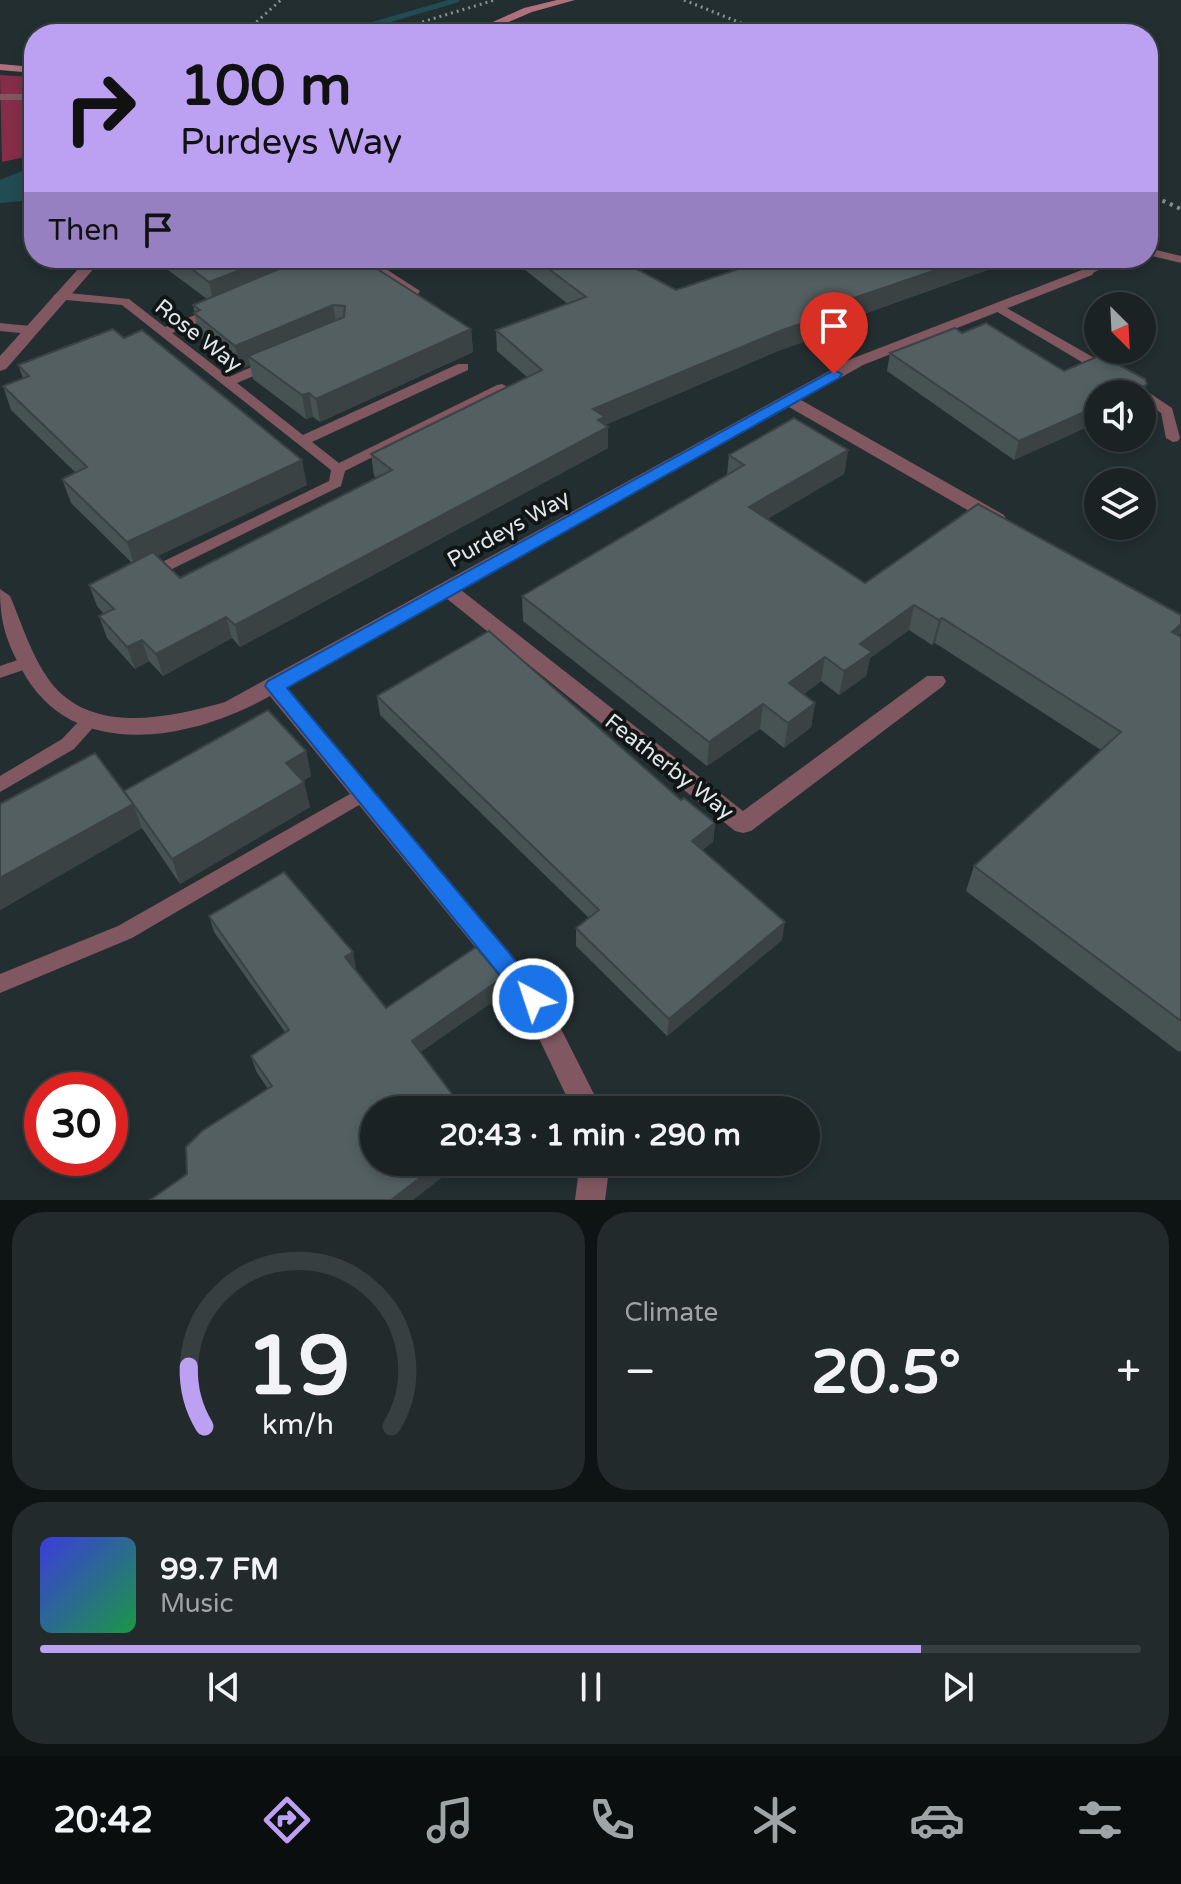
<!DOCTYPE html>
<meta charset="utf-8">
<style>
:root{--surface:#1a2224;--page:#232a2c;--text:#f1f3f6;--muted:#9fa4a6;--line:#383f41;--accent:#bca0f2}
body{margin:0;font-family:"Varela Round",sans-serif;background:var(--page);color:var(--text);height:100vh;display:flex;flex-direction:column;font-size:30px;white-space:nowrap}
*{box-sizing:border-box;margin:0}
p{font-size:26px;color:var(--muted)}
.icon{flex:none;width:44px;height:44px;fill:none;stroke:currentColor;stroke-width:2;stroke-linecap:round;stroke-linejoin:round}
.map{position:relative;height:1200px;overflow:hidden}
.panel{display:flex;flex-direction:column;gap:12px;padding:12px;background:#0e1314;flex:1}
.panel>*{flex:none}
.top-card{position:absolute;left:24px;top:24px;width:1134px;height:244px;border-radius:32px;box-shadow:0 4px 12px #0003,0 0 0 2px var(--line);background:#bca0f2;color:#111;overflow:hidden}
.needle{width:52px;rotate:156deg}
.buttons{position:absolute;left:1084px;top:292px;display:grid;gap:16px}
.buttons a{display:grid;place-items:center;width:72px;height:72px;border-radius:50%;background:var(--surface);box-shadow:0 4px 12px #0003,0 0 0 2px var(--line);font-size:40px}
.speed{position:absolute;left:24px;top:1072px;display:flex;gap:16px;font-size:40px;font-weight:700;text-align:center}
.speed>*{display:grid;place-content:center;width:104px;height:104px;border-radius:50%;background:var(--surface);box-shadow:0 4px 12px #0003,0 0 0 2px var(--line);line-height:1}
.speed .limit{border:12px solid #d22;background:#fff;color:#111}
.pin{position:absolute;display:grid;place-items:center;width:68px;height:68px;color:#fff;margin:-82px -34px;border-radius:50% 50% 50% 0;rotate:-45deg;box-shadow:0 0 8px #0007}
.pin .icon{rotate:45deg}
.me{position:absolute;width:88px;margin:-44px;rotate:320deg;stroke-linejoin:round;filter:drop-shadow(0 0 6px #0008)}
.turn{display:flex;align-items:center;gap:28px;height:168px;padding:0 24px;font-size:36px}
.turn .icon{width:104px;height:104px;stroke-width:2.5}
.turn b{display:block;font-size:56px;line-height:68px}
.then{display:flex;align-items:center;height:76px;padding:0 24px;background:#0003;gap:16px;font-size:30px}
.big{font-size:60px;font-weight:800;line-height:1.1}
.panel .tile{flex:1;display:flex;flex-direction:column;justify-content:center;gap:12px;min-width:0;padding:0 28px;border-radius:32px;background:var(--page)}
.panel .dial{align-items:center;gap:0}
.dial svg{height:208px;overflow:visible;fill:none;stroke:var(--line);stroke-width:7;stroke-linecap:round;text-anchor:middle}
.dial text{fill:var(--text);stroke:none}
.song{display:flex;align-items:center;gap:24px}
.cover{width:96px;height:96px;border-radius:12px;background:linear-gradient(135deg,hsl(240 70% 55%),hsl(140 70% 35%))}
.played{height:8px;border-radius:4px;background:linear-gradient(90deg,var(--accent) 80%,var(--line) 80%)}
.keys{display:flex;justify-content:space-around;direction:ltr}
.heat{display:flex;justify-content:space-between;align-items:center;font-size:44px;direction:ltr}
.panel .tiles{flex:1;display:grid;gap:12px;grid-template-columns:1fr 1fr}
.tile:last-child{grid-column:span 2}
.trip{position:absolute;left:360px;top:1096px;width:460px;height:80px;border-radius:40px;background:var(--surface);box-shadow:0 4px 12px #0003,0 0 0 2px var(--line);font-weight:800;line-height:80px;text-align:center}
.dock{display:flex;height:128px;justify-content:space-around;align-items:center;background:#0a0e0e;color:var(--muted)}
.dock .icon{width:56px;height:56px}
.dock .selected{color:var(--accent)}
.dock b{font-size:36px;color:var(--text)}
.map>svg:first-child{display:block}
.forest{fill:#852d48}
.water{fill:#214c54}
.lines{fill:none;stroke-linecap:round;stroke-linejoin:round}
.stream{stroke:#214c54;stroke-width:5}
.path-far1{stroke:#878f91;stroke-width:3;stroke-dasharray:2 4;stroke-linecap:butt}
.path{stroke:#878f91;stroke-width:4;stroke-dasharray:3 5;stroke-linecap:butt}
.lane{fill:#815861;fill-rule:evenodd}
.street{fill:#815861;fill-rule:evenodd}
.secondary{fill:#b0707e;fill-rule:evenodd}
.wall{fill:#475253}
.shaded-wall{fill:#3a4244}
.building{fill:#535f61;stroke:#3a4244;stroke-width:2}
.route{fill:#1a73e8;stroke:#114b97;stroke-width:2}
.labels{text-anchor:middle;stroke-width:8;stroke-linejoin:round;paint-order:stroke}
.street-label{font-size:22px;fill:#e1e7e9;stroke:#101516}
</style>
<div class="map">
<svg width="1181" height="1200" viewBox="0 0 1181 1200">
<rect width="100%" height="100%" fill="#232e30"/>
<path class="forest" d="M 0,75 L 34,77 L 34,155 L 2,162 Z"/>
<path class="water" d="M 27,169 L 34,176 L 34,200 L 0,203 L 0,180 Z"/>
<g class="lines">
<path class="stream" d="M 340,34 L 457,0"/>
<g class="path-far1">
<path d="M 684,0 L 768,34"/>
<path d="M 243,34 L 281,0"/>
<path d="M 382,34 L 495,0"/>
</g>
<path class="path" d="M 1148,194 L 1181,209"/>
<g class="lane">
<rect x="0" y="94" width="34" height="6"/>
<path d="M 1148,248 L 1181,256 L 1181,263 L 1148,255 Z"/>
<path d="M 355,258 L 369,258 L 420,291 L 418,294 L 410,294 Z"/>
<path d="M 1106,258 L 1121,258 L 1091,274 L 1083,274 L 1081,272 Z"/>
<path d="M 59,292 L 129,299 L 165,327 L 210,309 L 218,309 L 218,315 L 172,333 L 229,377 L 265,361 L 275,361 L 275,367 L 237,383 L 303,435 L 458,364 L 468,364 L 468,370 L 312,442 L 339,463 L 497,385 L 502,384 L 509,388 L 345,471 L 341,486 L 168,571 L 160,566 L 162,562 L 329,481 L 331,470 L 122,305 L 55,299 L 53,296 Z"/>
<path d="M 998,303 L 1112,368 L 1114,371 L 1107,375 L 1102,374 L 994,310 L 994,304 Z"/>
<path d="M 0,323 L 30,326 L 36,330 L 30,334 L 0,331 Z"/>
<path d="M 1127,378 L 1172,408 L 1180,438 L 1178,441 L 1173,442 L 1166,438 L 1161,413 L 1142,399 L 1142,394 L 1135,394 L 1122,385 L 1122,379 Z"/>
<path d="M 29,656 L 35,658 L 37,662 L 35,666 L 0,678 L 0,666 Z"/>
<path d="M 89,715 L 95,717 L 98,722 L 74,749 L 0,792 L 0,776 L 62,739 L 83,717 Z"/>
<path d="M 364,786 L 371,788 L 373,793 L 371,798 L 132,938 L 0,993 L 0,974 L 118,926 Z"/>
</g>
<g class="street">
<path d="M 88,258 L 103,258 L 6,369 L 0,371 L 0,356 Z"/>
<path d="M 1087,268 L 1094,272 L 1092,275 L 863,365 L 801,400 L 1004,515 L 1006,519 L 1004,523 L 990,523 L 789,407 L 461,590 L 743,811 L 927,676 L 943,676 L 946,681 L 943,686 L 751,831 L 743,833 L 735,831 L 446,598 L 287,687 L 542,991 L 602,1110 L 573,1110 L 524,1007 L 270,696 C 193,740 72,764 22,670 C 6,641 0,622 0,589 L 10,596 C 22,624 31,655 49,680 C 90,736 168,718 225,702 L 851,359 Z"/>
<path d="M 580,1162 L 610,1162 L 605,1200 L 575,1200 Z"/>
</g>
<g class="secondary">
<path d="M 557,0 L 575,0 L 532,12 L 480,34 L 466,34 L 524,8 Z"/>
<path d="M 0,64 L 34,67 L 34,73 L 0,70 Z"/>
</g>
</g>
<g class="wall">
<path d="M 152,258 L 360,258 L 471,329 L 473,352 L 320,422 L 313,417 L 306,419 L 253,379 L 250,365 L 240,369 L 199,336 L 193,305 L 207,299 Z"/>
<path d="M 458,258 L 505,258 L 478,270 Z"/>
<path d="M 510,258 L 616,258 L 676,290 L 778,262 L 990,269 L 844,321 L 843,328 L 778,351 L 605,425 L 608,427 L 608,448 L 240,647 L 232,638 L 163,676 L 149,661 L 135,669 L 107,638 L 99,616 L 104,614 L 97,606 L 89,585 L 132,563 L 71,503 L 62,479 L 76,473 L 11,410 L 3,386 L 23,378 L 18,365 L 307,485 L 157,556 L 180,578 L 377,478 L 374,476 L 371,454 L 527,377 L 497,351 L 496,330 L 568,304 Z"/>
<path d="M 962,333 L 1098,394 L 1098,426 L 1094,424 L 1014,460 L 887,371 L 890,353 Z"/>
<path d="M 848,450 L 844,474 L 767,519 L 865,583 L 1181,633 L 1179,636 L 1181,637 L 1181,1050 L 1179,1052 L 966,891 L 974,866 L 1101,750 L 935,643 L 932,645 L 909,630 L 870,658 L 866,676 L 839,695 L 821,681 L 804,694 L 815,703 L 811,727 L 784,748 L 760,729 L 707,766 L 523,621 L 522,596 L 727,475 L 729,455 Z"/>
<path d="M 377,696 L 681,800 L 715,823 L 713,842 L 702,850 L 782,940 L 667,1036 L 576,946 L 576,928 L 589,918 L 380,715 Z"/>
<path d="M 306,751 L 311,776 L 303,781 L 310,807 L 180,884 L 142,828 L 0,910 L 0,804 L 124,792 Z"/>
<path d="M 209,916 L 356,968 L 354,969 L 386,1008 L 502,978 L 504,994 L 420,1052 L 461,1106 L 461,1110 L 374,1110 L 374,1162 L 451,1162 L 453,1169 L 187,1174 L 268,1089 L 256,1071 L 251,1056 L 285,1032 L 214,932 Z"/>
</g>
<g class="shaded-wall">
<path d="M 271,258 L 322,258 L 214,305 L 209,282 Z"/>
<path d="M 477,258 L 505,258 L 478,270 Z"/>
<path d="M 971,258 L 993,258 L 990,269 L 844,321 L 843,328 L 778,351 L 605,425 L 608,427 L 608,448 L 240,647 L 235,625 L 593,409 L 839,303 Z"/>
<path d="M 333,305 L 337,328 L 248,356 L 250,365 L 240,369 L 235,346 Z"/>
<path d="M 471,329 L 473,352 L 320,422 L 316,399 Z"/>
<path d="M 1147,384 L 1142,398 L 1142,394 L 1131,394 Z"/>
<path d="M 309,393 L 313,417 L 306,419 L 302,395 Z"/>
<path d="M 1098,406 L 1098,412 L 1094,424 L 1014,460 L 1019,441 Z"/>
<path d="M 848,450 L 844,474 L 746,531 L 749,507 Z"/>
<path d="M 302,460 L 307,485 L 135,567 L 127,542 Z"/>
<path d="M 914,605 L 909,630 L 870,658 L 866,676 L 839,695 L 844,671 L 860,644 Z"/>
<path d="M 226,617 L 232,638 L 163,676 L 156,654 Z"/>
<path d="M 942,618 L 935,643 L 932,645 L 939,620 Z"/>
<path d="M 1181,624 L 1181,633 L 1177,643 L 1172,632 Z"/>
<path d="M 142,640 L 149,661 L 135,669 L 127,647 Z"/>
<path d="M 825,657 L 821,681 L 786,708 L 789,683 Z"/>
<path d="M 815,703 L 811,727 L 784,748 L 788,723 Z"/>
<path d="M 763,704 L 760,729 L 707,766 L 709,742 Z"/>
<path d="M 306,751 L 311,776 L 292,787 L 286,763 Z"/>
<path d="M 304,782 L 310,807 L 180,884 L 172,859 Z"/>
<path d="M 133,804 L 142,828 L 0,910 L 0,878 Z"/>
<path d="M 715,823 L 713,842 L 690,859 L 692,841 Z"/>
<path d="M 785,922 L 782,940 L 667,1036 L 669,1019 Z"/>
<path d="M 353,952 L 356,968 L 348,973 L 345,957 Z"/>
<path d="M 502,978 L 504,994 L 415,1056 L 412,1041 Z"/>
<path d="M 441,1162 L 451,1162 L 453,1169 L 413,1200 L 391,1200 Z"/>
</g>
<g class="building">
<path d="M 177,258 L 271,258 L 209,282 Z"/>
<path d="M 305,258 L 360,258 L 471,329 L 316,399 L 309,393 L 302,395 L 248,356 L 344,317 L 345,306 L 333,305 L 235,346 L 194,313 L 200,310 L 193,305 Z"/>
<path d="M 534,258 L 616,258 L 676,290 L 771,258 L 778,262 L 791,258 L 971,258 L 839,303 L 846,308 L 780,331 L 593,409 L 605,417 L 598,420 L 608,427 L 235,625 L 226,617 L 156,654 L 142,640 L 127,647 L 99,616 L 114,609 L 89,585 L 153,552 L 180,578 L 392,470 L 371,454 L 542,370 L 496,330 L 586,297 Z"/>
<path d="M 986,323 L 1064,371 L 1101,355 L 1145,379 L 1147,384 L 1131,394 L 1098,394 L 1098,406 L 1019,441 L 890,353 L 955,328 L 962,333 Z"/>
<path d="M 113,329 L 124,338 L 142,330 L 302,460 L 127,542 L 62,479 L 87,467 L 3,386 L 29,376 L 18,365 Z"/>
<path d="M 794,418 L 848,450 L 749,507 L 865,583 L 978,504 L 1181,615 L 1181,624 L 1172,632 L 1181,637 L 1181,1021 L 974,866 L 1121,732 L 942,618 L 939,620 L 914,605 L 860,644 L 872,652 L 844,671 L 825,657 L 789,683 L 815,703 L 788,723 L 763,704 L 709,742 L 522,596 L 744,465 L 729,455 Z"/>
<path d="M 489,631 L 681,800 L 684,798 L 715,823 L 692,841 L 785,922 L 669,1019 L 576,928 L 599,910 L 377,696 Z"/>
<path d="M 268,710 L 306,751 L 286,763 L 304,782 L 172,859 L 124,791 Z"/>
<path d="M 95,753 L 133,804 L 0,878 L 0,804 Z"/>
<path d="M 284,872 L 353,952 L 345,957 L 386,1008 L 476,947 L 502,978 L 412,1041 L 461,1106 L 455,1110 L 374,1110 L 374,1162 L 441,1162 L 391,1200 L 150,1200 L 187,1174 L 186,1147 L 202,1131 L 272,1086 L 251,1056 L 289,1030 L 209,916 Z"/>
</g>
<path class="route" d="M 834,370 L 842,374 L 839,378 L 287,688 L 541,991 L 545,999 L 541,1006 L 533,1009 L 525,1006 L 265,686 L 268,681 Z"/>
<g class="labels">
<g class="street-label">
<text transform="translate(199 335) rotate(38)" y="8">Rose Way</text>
<text transform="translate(508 528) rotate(-29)" y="8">Purdeys Way</text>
<text transform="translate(670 766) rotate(38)" y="8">Featherby Way</text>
</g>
</g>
</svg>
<div class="buttons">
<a><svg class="needle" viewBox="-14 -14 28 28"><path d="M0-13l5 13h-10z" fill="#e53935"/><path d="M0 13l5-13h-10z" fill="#9fa4a6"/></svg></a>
<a><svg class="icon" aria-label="sound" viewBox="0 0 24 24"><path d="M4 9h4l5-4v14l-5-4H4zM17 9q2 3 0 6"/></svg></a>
<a><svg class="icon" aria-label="layers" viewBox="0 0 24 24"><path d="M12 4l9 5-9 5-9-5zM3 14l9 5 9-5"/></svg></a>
</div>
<div class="speed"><div class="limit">30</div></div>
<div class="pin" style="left:834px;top:374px;background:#d93025"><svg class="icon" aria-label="arrive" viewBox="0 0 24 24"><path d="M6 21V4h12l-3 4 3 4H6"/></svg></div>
<svg class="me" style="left:533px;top:999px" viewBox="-20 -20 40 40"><circle r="17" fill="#1a73e8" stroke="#fff" stroke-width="3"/><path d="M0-11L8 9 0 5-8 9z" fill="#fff"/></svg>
<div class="trip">20:43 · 1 min · 290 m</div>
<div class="top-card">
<div class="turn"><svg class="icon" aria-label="right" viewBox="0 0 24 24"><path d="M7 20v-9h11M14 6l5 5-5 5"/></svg><div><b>100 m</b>Purdeys Way</div></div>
<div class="then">Then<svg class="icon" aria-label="arrive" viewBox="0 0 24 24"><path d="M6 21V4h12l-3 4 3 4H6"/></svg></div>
</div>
</div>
<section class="panel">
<div class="tiles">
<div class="tile dial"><svg viewBox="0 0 100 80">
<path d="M14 69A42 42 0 1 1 86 69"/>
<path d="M14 69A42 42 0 0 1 8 46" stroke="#bca0f2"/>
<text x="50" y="56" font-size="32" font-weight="700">19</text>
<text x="50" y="72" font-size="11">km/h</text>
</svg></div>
<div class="tile"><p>Climate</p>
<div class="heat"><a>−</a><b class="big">20.5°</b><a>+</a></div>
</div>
<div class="tile">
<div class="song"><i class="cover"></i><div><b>99.7 FM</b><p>Music</p></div></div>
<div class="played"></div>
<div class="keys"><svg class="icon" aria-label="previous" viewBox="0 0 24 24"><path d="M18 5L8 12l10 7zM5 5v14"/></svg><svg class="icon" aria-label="pause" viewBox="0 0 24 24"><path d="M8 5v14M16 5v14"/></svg><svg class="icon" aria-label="next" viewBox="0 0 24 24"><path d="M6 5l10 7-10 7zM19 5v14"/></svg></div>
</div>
</div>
</section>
<nav class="dock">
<b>20:42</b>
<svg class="icon selected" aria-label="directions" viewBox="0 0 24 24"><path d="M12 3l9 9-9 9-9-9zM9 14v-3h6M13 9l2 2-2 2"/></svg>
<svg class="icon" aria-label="music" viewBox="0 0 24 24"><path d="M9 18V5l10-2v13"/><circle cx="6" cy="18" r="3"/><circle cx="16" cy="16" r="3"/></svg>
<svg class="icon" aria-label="phone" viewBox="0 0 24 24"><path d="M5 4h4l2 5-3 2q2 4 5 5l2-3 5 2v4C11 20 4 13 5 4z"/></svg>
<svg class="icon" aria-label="climate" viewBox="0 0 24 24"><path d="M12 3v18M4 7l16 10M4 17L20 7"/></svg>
<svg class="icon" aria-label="car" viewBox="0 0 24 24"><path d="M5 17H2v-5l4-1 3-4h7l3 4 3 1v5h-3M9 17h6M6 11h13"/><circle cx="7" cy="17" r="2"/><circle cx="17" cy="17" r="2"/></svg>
<svg class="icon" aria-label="filters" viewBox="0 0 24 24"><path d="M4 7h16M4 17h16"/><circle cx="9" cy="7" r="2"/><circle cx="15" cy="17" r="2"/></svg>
</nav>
